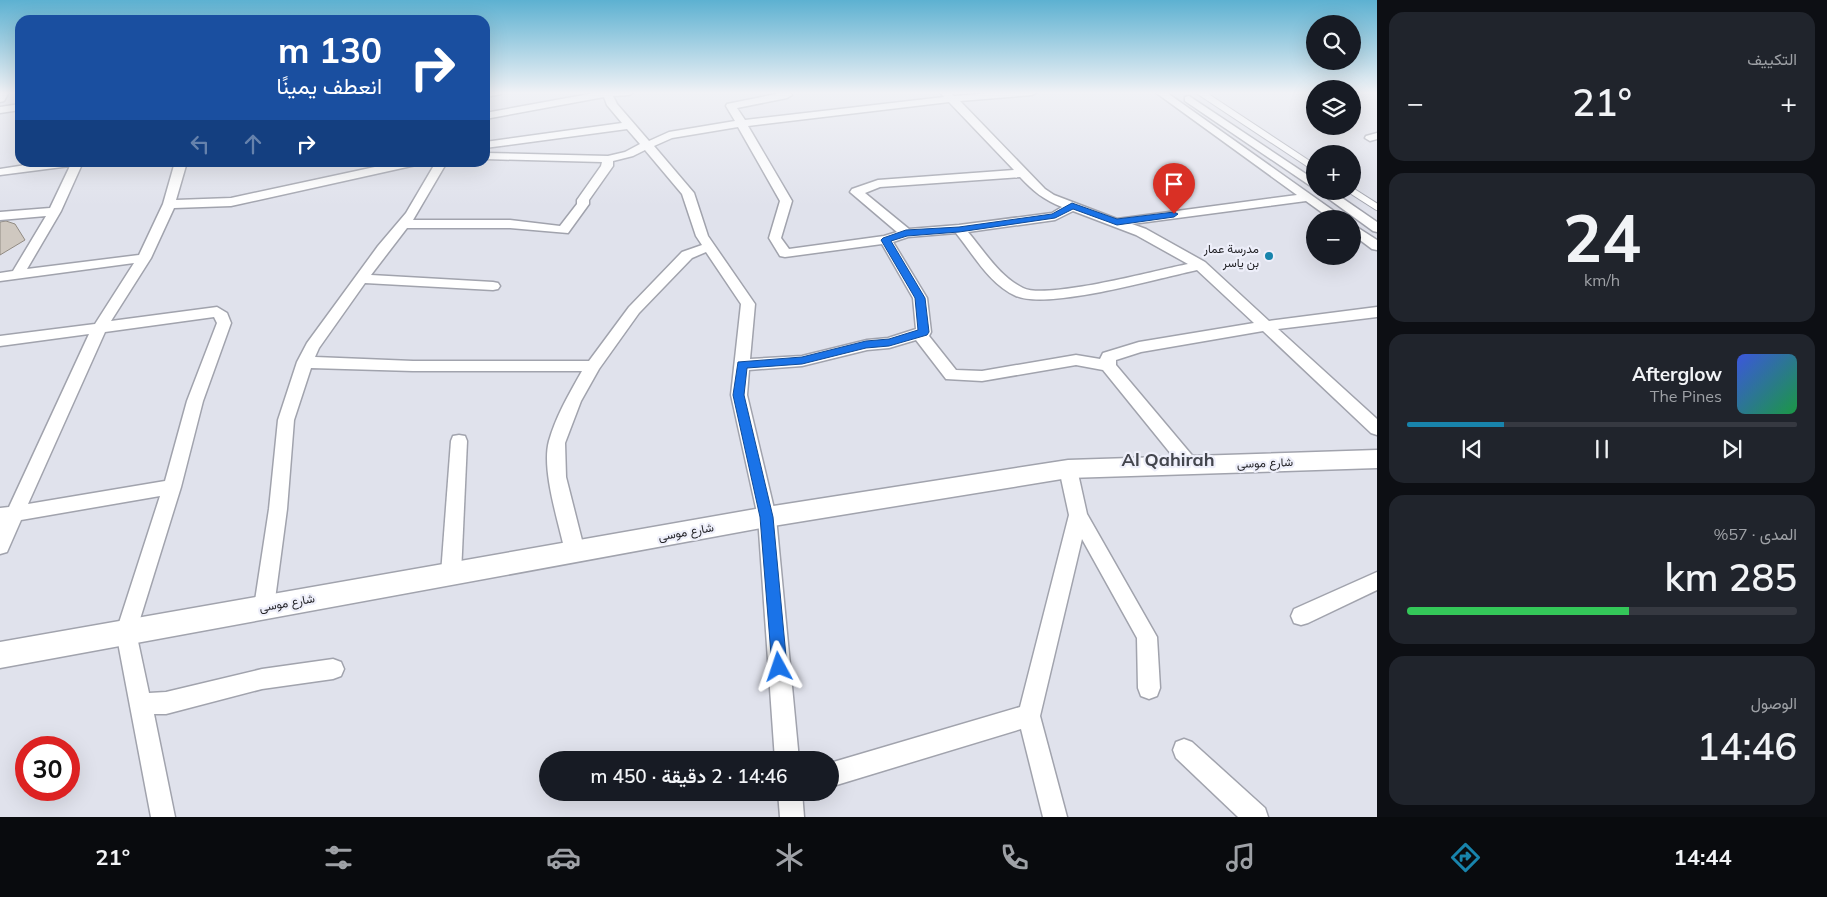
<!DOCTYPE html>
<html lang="ar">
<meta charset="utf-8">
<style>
:root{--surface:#171b24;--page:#20242c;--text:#f1f3f6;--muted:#9ea1a6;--line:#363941;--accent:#1884ac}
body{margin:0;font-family:Mulish,Vazirmatn,sans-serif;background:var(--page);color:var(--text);direction:rtl;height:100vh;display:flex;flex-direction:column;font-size:19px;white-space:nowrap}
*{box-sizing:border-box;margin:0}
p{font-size:16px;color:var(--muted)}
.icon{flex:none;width:28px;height:28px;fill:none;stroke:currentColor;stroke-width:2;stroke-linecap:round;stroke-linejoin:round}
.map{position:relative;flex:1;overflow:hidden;direction:ltr}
.sheet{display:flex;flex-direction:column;gap:12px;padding:12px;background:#0d0f14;width:450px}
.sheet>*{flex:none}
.top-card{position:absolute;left:15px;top:15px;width:475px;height:152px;border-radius:15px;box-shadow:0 5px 20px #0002;direction:rtl;background:#1a4fa0;color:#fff;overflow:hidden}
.fabs{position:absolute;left:1306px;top:15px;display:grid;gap:10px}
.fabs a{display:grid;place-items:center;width:55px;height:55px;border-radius:50%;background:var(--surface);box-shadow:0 5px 20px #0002;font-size:25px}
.speed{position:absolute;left:15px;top:736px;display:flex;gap:10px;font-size:25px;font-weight:700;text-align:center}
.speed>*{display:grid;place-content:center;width:65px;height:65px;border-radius:50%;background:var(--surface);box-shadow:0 5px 20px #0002;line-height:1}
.speed .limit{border:8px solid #d22;background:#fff;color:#111}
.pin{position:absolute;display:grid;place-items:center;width:42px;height:42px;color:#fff;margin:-51px -21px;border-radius:50% 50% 50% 0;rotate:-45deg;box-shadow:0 0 5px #0007}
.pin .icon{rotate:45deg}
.me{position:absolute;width:55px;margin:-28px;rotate:355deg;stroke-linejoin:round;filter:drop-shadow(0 0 4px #0008)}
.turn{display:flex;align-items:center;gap:18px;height:105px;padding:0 25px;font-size:22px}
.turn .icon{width:65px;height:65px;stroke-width:2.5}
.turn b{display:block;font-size:35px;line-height:42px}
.lanes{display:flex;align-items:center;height:48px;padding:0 25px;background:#0003;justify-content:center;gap:25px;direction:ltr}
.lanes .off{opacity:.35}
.big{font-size:38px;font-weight:600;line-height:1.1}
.sheet .widget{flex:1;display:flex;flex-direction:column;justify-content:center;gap:8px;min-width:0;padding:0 18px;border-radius:15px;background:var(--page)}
.sheet .dial{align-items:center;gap:0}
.dial b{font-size:65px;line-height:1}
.song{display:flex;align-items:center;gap:15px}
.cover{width:60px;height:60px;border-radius:8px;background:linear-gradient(135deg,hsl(230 70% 55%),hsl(140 70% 35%))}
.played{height:5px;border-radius:2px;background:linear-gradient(90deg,var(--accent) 25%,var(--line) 25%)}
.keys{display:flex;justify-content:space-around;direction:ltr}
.heat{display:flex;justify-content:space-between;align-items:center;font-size:28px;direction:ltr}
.charge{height:8px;border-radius:4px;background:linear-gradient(90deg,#34c759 57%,var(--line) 0)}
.trip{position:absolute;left:539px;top:751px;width:300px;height:50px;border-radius:25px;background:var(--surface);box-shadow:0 5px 20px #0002;font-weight:600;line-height:50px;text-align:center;direction:rtl}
.tab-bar{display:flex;height:80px;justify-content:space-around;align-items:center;background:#090b0e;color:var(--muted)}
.tab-bar .icon{width:35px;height:35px}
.tab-bar .selected{color:var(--accent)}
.tab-bar b{font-size:22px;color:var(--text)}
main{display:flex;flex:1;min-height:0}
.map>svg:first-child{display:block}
.building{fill:#cfc8c0;stroke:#918b83}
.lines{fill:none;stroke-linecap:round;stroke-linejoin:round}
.service-casing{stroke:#a1a3ad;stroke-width:8}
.minor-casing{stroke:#a1a3ad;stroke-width:3}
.tertiary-casing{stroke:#a1a3ad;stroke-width:3}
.service{stroke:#fff;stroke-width:6}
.minor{fill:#fff;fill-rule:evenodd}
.tertiary{fill:#fff;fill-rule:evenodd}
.route{fill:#1a73e8;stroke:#114b97}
.poi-dot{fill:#1884ac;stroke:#eeeffa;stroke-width:2}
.labels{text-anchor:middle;stroke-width:4.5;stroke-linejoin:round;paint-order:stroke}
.poi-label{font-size:12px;fill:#1f1f23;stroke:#eeeffa;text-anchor:end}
.street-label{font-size:12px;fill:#1f1f23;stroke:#eeeffa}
.district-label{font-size:18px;font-weight:bold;fill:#43454d;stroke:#eeeffa}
</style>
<main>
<section class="sheet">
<div class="widget"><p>التكييف</p>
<div class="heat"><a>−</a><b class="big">21°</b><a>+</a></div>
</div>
<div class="widget dial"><b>24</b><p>km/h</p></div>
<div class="widget">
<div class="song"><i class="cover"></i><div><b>Afterglow</b><p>The Pines</p></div></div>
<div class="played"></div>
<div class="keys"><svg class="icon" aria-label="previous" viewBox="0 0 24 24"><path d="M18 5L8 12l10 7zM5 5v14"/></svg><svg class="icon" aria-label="pause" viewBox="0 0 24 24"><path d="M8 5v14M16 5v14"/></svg><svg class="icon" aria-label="next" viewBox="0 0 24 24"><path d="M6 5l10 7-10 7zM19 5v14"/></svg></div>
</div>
<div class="widget"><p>المدى · 57%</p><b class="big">285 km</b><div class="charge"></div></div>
<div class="widget"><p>الوصول</p><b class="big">14:46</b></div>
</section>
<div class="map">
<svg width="1377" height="817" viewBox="0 0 1377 817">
<rect width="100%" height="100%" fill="#e0e2ec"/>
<path class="building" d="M 6,221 L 15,224 L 25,240 L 0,255 L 0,222 Z"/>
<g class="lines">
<defs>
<g id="service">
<path d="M 1200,92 L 1315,168"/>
<path d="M 1352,191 L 1377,207"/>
</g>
<g id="minor">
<path d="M 0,92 L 9,92 L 4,101 L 0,102 Z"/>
<path d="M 485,92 L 502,92 L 501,94 L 485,97 Z"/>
<path d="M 600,92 L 634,92 L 629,95 L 613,96 L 617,104 L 649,141 L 669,132 L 735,121 L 726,106 L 727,104 L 781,93 L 780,92 L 790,92 L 792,95 L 787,98 L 737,108 L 745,120 L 944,97 L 940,92 L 950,92 L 954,96 L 1003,92 L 1037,92 L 1032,95 L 960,101 L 1045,189 L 1054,195 L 1117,219 L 1297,195 L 1155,92 L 1166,92 L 1345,219 L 1331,219 L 1306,201 L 1132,224 L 1146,229 L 1205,262 L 1269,321 L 1377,307 L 1377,317 L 1278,329 L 1377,419 L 1377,435 L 1371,433 L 1263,331 L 1141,352 L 1116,360 L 1116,365 L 1196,460 L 1199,465 L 1196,470 L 1190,472 L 1184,470 L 1103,370 L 1076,365 L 982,381 L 946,379 L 916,340 L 889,348 L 867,350 L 802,366 L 749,370 L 747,395 L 776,517 L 799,760 L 775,760 L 758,517 L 731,395 L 741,304 L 706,252 L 692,258 L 639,313 L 599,369 L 581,401 L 565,443 L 566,477 L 585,552 L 582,558 L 575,560 L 568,558 L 565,552 C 559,523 541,470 549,441 C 556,416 569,394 582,371 L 413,371 L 311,368 L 294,420 L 287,509 L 274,607 L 271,613 L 264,616 L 257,613 L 254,607 L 269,509 L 278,420 L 297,362 L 307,343 L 378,246 L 406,213 L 436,162 L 447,162 L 413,220 L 510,220 L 560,226 L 577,204 L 577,200 L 601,166 L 602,162 L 485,159 L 485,153 L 608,156 L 625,152 L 640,144 L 627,129 L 485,148 L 485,142 L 622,123 L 607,105 L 604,97 L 485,119 L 485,113 ZM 949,102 L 1014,170 L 878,180 L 852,189 L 850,192 L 897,232 L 884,236 L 789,249 L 781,238 L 792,201 L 748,126 ZM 738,127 L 780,201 L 769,238 L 780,256 L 785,257 L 882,244 L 913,298 L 916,329 L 888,338 L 867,340 L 802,356 L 750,359 L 755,304 L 708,236 L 694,193 L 654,146 L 672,138 ZM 645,150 L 682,194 L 696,236 L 702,245 L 682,252 L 629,307 L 589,361 L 413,361 L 315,357 L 319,348 L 365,283 L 493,290 L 498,289 L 500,286 L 498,283 L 493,282 L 371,275 L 407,228 L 510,228 L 568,233 L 589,204 L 589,200 L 613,166 L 613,161 L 633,156 ZM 1020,177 C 1033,191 1044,200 1062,207 L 1052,213 L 959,225 L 909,229 L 865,193 L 880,187 ZM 1073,211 L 1136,235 L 1188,264 C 1157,270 1047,300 1023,288 C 1000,277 984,251 968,232 L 1055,220 ZM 956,233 C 973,254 990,285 1016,296 C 1049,310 1159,278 1197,270 L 1254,323 L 1139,342 L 1103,353 L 1100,359 L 1076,355 L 982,371 L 956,370 L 929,336 L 931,332 L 927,298 L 893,242 L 908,237 Z"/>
<path d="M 1189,96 L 1315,180 L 1315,189 L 1185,101 L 1185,97 Z"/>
<path d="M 20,104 L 20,110 L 0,113 L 0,107 Z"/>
<path d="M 1377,133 L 1377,139 L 1370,141 L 1365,138 L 1366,136 Z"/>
<path d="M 45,162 L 83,162 L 61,211 L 27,269 L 139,255 L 163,204 L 175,162 L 187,162 L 176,200 L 231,198 L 398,162 L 421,162 L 416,165 L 231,206 L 174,208 L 151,258 L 111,321 L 217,307 L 227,313 L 231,323 L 203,401 L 181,487 L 136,632 L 149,693 L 166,692 L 262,669 L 333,659 L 341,662 L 344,669 L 341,676 L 333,679 L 262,689 L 166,714 L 154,714 L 175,817 L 151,817 L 116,632 L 160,496 L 21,520 L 7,552 L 0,554 L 0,508 L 9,507 L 89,334 L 0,346 L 0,336 L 95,324 L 134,263 L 0,281 L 0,273 L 13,271 L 46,216 L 0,220 L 0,212 L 50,208 L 70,166 L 0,175 L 0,169 ZM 214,317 L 217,323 L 187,401 L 165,481 L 28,504 L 105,332 Z"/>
<path d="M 1318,191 L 1332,191 L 1377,222 L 1377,232 L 1373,231 Z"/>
<path d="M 1352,224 L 1377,240 L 1377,250 L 1372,249 L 1352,234 Z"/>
<path d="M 459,435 L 465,436 L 467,441 L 461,574 L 458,580 L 451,583 L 444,580 L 441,574 L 451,441 L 453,436 Z"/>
<path d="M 1068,462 L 1074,464 L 1077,469 L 1087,514 L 1157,637 L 1160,688 L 1157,696 L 1149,699 L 1141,696 L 1138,688 L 1137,638 L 1082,539 L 1040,716 L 1067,817 L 1043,817 L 1021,729 L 830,787 L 830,763 L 1020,707 L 1069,515 L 1059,469 L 1062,464 Z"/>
<path d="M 1377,572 L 1377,590 L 1308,623 L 1301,625 L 1294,623 L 1291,616 L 1294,609 Z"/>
<path d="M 1184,739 L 1192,742 L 1265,808 L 1268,817 L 1238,817 L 1176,758 L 1173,750 L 1176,742 Z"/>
<path d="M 778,792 L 802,792 L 804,817 L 780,817 Z"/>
</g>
<path id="tertiary" d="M 1377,450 L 1377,468 L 1068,478 L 767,527 L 0,668 L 0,642 L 767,507 L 1068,460 Z"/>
</defs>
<use href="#service" class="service-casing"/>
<use href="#minor" class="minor-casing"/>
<use href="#tertiary" class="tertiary-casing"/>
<use href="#service" class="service"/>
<use href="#minor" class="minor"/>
<use href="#tertiary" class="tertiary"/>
</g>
<linearGradient id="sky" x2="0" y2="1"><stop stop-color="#5db1d1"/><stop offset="0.45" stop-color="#f1f2f6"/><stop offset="1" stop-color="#f1f2f6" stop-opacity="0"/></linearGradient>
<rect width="1377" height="206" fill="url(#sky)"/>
<path class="route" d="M 1072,203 L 1117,219 L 1174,212 L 1178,214 L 1174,217 L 1117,225 L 1073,209 L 1055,218 L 959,232 L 907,236 L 891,241 L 925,298 L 929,332 L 927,335 L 889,346 L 866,348 L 802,364 L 747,368 L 744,395 L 773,517 L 787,667 L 784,672 L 779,674 L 774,672 L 772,667 L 760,517 L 733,395 L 738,362 L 802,357 L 866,341 L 889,339 L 918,330 L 915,298 L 881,240 L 883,238 L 906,230 L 959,227 L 1052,214 Z"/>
<circle class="poi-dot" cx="1269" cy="256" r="5"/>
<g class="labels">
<g class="poi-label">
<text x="1259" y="253">مدرسة عمار<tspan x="1259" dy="14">بن ياسر</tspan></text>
</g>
<g class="street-label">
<text transform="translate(1265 463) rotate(-2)" y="4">شارع موسى</text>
<text transform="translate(686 532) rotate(-10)" y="4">شارع موسى</text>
<text transform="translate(287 603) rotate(-10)" y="4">شارع موسى</text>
</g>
<g class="district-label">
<text x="1168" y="466">Al Qahirah</text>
</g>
</g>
</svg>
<div class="fabs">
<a><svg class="icon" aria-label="search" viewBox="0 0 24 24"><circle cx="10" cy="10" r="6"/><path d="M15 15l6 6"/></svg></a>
<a><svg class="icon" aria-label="layers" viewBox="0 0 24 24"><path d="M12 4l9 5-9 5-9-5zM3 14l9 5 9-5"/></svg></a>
<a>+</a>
<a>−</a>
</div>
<div class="speed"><div class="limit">30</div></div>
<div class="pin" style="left:1174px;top:214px;background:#d93025"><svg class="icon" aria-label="arrive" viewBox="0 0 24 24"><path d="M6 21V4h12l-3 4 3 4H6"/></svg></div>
<svg class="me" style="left:779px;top:667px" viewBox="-20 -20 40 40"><path d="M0-17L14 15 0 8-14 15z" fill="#1a73e8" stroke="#fff" stroke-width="4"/></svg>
<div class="trip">14:46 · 2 دقيقة · 450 m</div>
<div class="top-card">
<div class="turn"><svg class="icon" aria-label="right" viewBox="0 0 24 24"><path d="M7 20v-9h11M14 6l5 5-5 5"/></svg><div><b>130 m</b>انعطف يمينًا</div></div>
<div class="lanes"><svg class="icon off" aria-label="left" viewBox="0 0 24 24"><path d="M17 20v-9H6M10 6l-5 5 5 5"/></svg><svg class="icon off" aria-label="ahead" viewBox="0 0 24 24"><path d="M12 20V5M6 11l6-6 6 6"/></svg><svg class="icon" aria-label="right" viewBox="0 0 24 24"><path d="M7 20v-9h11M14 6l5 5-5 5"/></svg></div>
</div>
</div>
</main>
<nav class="tab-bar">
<b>14:44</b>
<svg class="icon selected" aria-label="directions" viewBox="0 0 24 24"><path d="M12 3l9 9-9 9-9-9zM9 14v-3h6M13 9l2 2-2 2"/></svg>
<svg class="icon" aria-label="music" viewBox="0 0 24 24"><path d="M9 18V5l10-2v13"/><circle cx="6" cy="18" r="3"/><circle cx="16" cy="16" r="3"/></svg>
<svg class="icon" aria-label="phone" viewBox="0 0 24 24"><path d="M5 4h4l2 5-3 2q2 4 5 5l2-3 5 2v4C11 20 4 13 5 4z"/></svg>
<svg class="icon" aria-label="climate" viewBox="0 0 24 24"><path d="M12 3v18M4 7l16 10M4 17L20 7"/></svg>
<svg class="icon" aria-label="car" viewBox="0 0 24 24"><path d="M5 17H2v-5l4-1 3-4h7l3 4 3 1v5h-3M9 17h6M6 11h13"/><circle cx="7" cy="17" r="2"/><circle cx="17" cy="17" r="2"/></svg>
<svg class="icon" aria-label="filters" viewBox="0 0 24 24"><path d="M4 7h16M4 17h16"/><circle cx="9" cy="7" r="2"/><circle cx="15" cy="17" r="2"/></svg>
<b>21°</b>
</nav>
